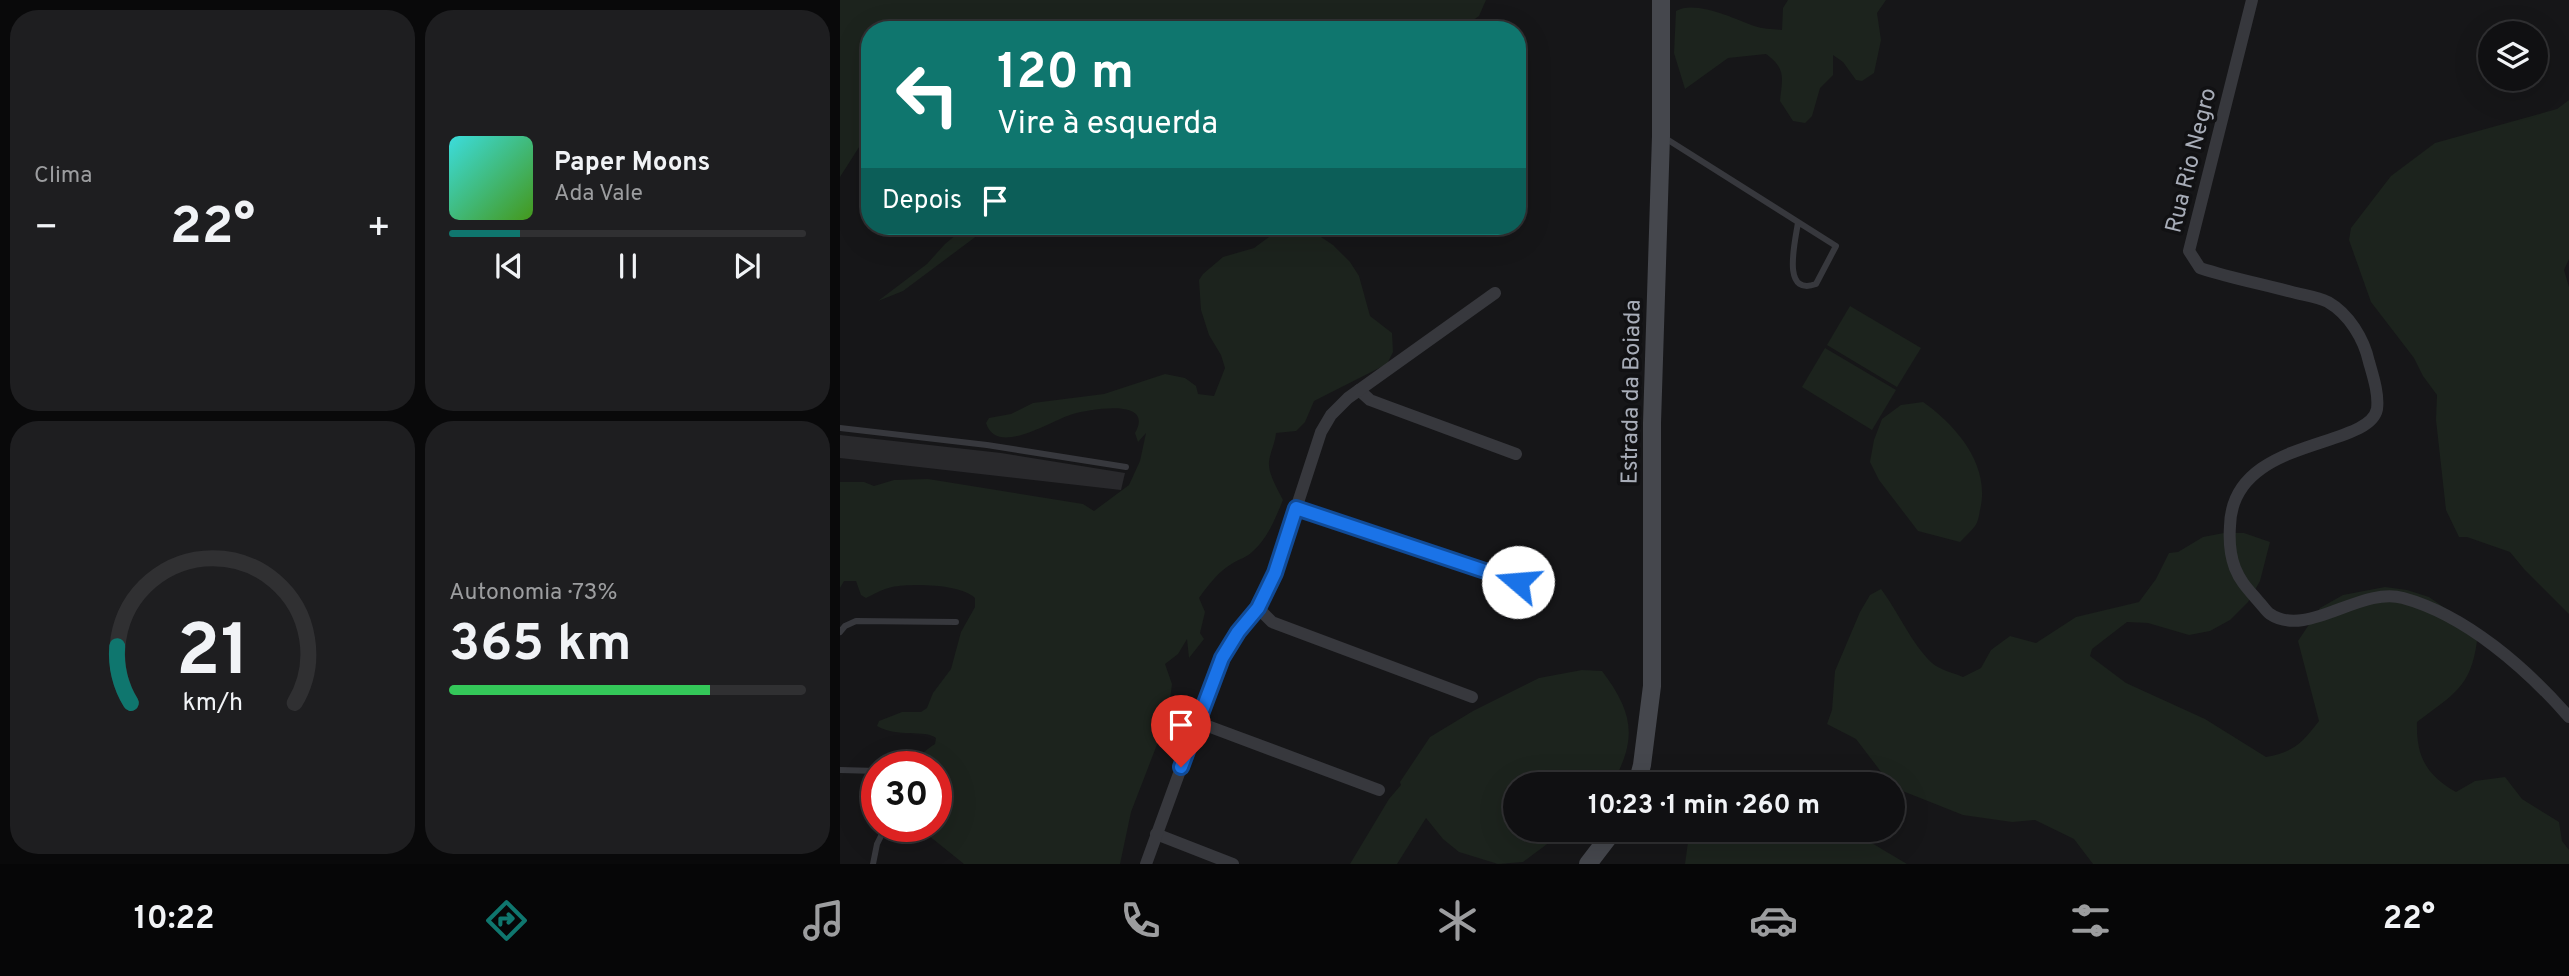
<!DOCTYPE html>
<html lang="pt">
<meta charset="utf-8">
<style>
:root{--surface:#101012;--page:#1e1e20;--text:#f1f3f6;--muted:#9c9d9f;--line:#303032;--accent:#0f766e}
body{margin:0;font-family:Overpass,sans-serif;background:var(--page);color:var(--text);height:100vh;display:flex;flex-direction:column;font-size:26px;white-space:nowrap}
*{box-sizing:border-box;margin:0}
p{font-size:23px;color:var(--muted)}
.icon{flex:none;width:38px;height:38px;fill:none;stroke:currentColor;stroke-width:2;stroke-linecap:round;stroke-linejoin:round}
.map{position:relative;flex:1;overflow:hidden}
.side{display:flex;flex-direction:column;gap:10px;padding:10px;background:#09090a;width:840px}
.side>*{flex:none}
.top-card{position:absolute;left:21px;top:21px;width:665px;height:214px;border-radius:28px;box-shadow:0 7px 28px #0002,0 0 0 2px var(--line);background:#0f766e;color:#fff;overflow:hidden}
.controls{position:absolute;left:1638px;top:21px;display:grid;gap:14px}
.controls a{display:grid;place-items:center;width:70px;height:70px;border-radius:50%;background:var(--surface);box-shadow:0 7px 28px #0002,0 0 0 2px var(--line);font-size:35px}
.speed{position:absolute;left:21px;top:751px;display:flex;gap:14px;font-size:35px;font-weight:700;text-align:center}
.speed>*{display:grid;place-content:center;width:91px;height:91px;border-radius:50%;background:var(--surface);box-shadow:0 7px 28px #0002,0 0 0 2px var(--line);line-height:1}
.speed .limit{border:10px solid #d22;background:#fff;color:#111}
.pin{position:absolute;display:grid;place-items:center;width:60px;height:60px;color:#fff;margin:-72px -30px;border-radius:50% 50% 50% 0;rotate:-45deg;box-shadow:0 0 7px #0007}
.pin .icon{rotate:45deg}
.me{position:absolute;width:77px;margin:-38px;rotate:288deg;stroke-linejoin:round;filter:drop-shadow(0 0 5px #0008)}
.turn{display:flex;align-items:center;gap:24px;height:147px;padding:0 21px;font-size:32px}
.turn .icon{width:91px;height:91px;stroke-width:2.5}
.turn b{display:block;font-size:49px;line-height:60px}
.then{display:flex;align-items:center;height:66px;padding:0 21px;background:#0003;gap:14px;font-size:26px}
.big{font-size:52px;font-weight:700;line-height:1.1}
.side .card{flex:1;display:flex;flex-direction:column;justify-content:center;gap:10px;min-width:0;padding:0 24px;border-radius:28px;background:var(--page)}
.side .dial{align-items:center;gap:0}
.dial svg{height:182px;overflow:visible;fill:none;stroke:var(--line);stroke-width:7;stroke-linecap:round;text-anchor:middle}
.dial text{fill:var(--text);stroke:none}
.song{display:flex;align-items:center;gap:21px}
.cover{width:84px;height:84px;border-radius:10px;background:linear-gradient(135deg,hsl(180 70% 55%),hsl(100 70% 35%))}
.played{height:7px;border-radius:4px;background:linear-gradient(90deg,var(--accent) 20%,var(--line) 20%)}
.keys{display:flex;justify-content:space-around;direction:ltr}
.heat{display:flex;justify-content:space-between;align-items:center;font-size:38px;direction:ltr}
.charge{height:10px;border-radius:5px;background:linear-gradient(90deg,#34c759 73%,var(--line) 0)}
.side .tiles{flex:1;display:grid;gap:10px;grid-template-columns:repeat(2,1fr)}
.trip{position:absolute;left:663px;top:772px;width:402px;height:70px;border-radius:35px;background:var(--surface);box-shadow:0 7px 28px #0002,0 0 0 2px var(--line);font-weight:700;line-height:70px;text-align:center}
.dock{display:flex;height:112px;justify-content:space-around;align-items:center;background:#060607;color:var(--muted)}
.dock .icon{width:49px;height:49px}
.dock .current{color:var(--accent)}
.dock b{font-size:32px;color:var(--text)}
main{display:flex;flex:1;min-height:0}
.map>svg:first-child{display:block}
.green{fill:#1c231d}
.building{fill:#29292c}
.lines{fill:none;stroke-linecap:round;stroke-linejoin:round}
.service{stroke:#37383d;stroke-width:6}
.minor{stroke:#37383d;stroke-width:12}
.secondary{stroke:#45474d;stroke-width:18}
.route-casing{stroke:#114b97;stroke-width:18}
.route{stroke:#1a73e8;stroke-width:12}
.labels{text-anchor:middle;stroke-width:7;stroke-linejoin:round;paint-order:stroke}
.street-label{font-size:23px;fill:#a8adb8;stroke:#111113}
</style>
<main>
<section class="side">
<div class="tiles">
<div class="card"><p>Clima</p>
<div class="heat"><a>−</a><b class="big">22°</b><a>+</a></div>
</div>
<div class="card">
<div class="song"><i class="cover"></i><div><b>Paper Moons</b><p>Ada Vale</p></div></div>
<div class="played"></div>
<div class="keys"><svg class="icon" aria-label="previous" viewBox="0 0 24 24"><path d="M18 5L8 12l10 7zM5 5v14"/></svg><svg class="icon" aria-label="pause" viewBox="0 0 24 24"><path d="M8 5v14M16 5v14"/></svg><svg class="icon" aria-label="next" viewBox="0 0 24 24"><path d="M6 5l10 7-10 7zM19 5v14"/></svg></div>
</div>
<div class="card dial"><svg viewBox="0 0 100 80">
<path d="M14 69A42 42 0 1 1 86 69"/>
<path d="M14 69A42 42 0 0 1 8 44" stroke="#0f766e"/>
<text x="50" y="56" font-size="32" font-weight="700">21</text>
<text x="50" y="72" font-size="11">km/h</text>
</svg></div>
<div class="card"><p>Autonomia · 73%</p><b class="big">365 km</b><div class="charge"></div></div>
</div>
</section>
<div class="map">
<svg width="1729" height="864" viewBox="0 0 1729 864">
<rect width="100%" height="100%" fill="#161618"/>
<g class="green">
<path d="M 0,0 L 646,0 L 639,16 L 619,30 L 350,30 L 334,26 L 322,30 L 30,30 L 30,130 L 0,177 Z"/>
<path d="M 948,0 L 1046,0 L 1037,13 L 1041,40 L 1034,73 L 1022,81 L 1016,80 L 1003,62 L 993,55 L 993,75 L 980,88 L 972,116 L 965,123 L 953,121 L 940,101 C 942,79 947,69 926,54 L 888,58 L 845,89 L 834,53 L 836,11 C 855,0 893,18 914,26 C 923,29 933,29 942,30 L 943,8 Z"/>
<path d="M 1729,100 L 1729,259 L 1724,270 L 1729,287 L 1729,614 L 1684,569 L 1670,552 L 1627,537 L 1619,537 L 1606,510 L 1596,420 L 1597,395 L 1583,376 L 1574,358 L 1531,302 L 1509,240 L 1511,228 L 1551,176 L 1595,143 L 1717,109 Z"/>
<path d="M 127,226 L 150,226 L 63,291 L 38,301 L 87,264 L 105,244 Z"/>
<path d="M 451,227 L 472,231 L 493,245 L 510,262 L 519,276 L 530,316 L 552,333 L 553,352 L 547,364 L 474,401 L 465,422 L 456,431 L 436,433 C 435,444 430,452 429,462 C 428,474 438,490 443,500 C 435,519 428,538 412,552 C 407,557 400,559 393,563 C 378,572 369,584 359,598 L 365,612 L 360,633 L 364,639 L 349,658 L 347,639 L 338,654 L 325,664 L 332,684 L 328,716 L 291,812 L 280,864 L 124,864 L 88,835 L 81,826 L 96,826 L 96,766 L 78,766 C 78,755 86,750 95,744 L 96,738 C 85,729 57,738 37,726 L 39,721 L 62,712 L 81,712 L 87,708 L 93,693 L 111,669 L 121,632 L 135,607 L 135,598 C 121,584 72,583 52,587 C 43,589 34,594 26,598 L 21,595 L 16,581 L 4,581 L 0,588 L 0,482 L 24,482 L 34,486 L 54,480 L 88,479 L 243,504 L 254,511 L 289,485 L 300,461 L 306,433 L 298,442 L 295,433 C 315,398 251,409 233,414 C 213,419 157,458 146,423 L 149,418 L 171,414 L 193,403 L 264,394 L 325,374 L 345,378 L 356,386 L 358,394 L 374,396 L 385,368 L 381,355 L 369,335 L 361,310 L 359,280 L 363,274 L 383,257 L 414,248 L 433,234 Z"/>
<path d="M 1010,306 L 1081,348 L 1057,387 L 987,345 Z"/>
<path d="M 985,348 L 1056,390 L 1032,430 L 962,387 Z"/>
<path d="M 1083,402 C 1117,426 1151,466 1140,510 C 1139,516 1138,522 1135,526 C 1131,531 1125,537 1120,542 L 1078,531 L 1039,480 L 1030,462 L 1034,440 L 1042,419 L 1061,405 Z"/>
<path d="M 1384,533 L 1404,533 L 1430,542 L 1420,581 L 1408,602 L 1390,620 L 1370,631 L 1349,635 L 1308,623 L 1287,622 L 1252,649 L 1250,656 L 1286,683 L 1365,719 L 1426,757 C 1454,752 1462,743 1479,721 L 1458,641 L 1480,608 L 1503,595 L 1545,587 L 1567,590 L 1589,597 L 1622,620 L 1637,641 C 1631,688 1612,695 1577,722 C 1576,756 1586,775 1616,792 L 1635,781 L 1665,777 L 1682,799 L 1719,822 L 1722,841 L 1729,850 L 1729,864 L 1253,864 L 1234,839 L 1195,820 L 1172,822 L 1123,815 L 1060,790 L 1045,777 L 1016,739 L 987,724 L 992,710 L 995,671 L 1020,612 L 1030,595 L 1041,589 C 1059,613 1071,643 1092,663 C 1100,670 1114,673 1123,677 L 1141,668 L 1151,650 L 1170,636 L 1196,643 L 1236,617 L 1299,602 L 1316,579 L 1329,553 L 1338,552 L 1363,537 Z"/>
<path d="M 742,670 L 762,671 C 793,712 798,738 772,784 L 676,784 L 676,830 L 726,830 L 683,862 L 658,864 L 619,852 L 603,839 L 586,818 L 557,864 L 510,864 L 549,799 L 561,785 L 560,782 L 590,737 L 633,711 L 699,678 Z"/>
<path d="M 860,830 L 1017,830 L 1030,842 L 1067,864 L 845,864 L 848,842 Z"/>
</g>
<path class="building" d="M 0,435 L 161,453 L 285,473 L 281,490 L 0,458 Z"/>
<g class="lines">
<g class="service">
<path d="M 825,138 L 996,246 L 976,284 C 940,297 956,239 958,222"/>
<path d="M 0,428 L 147,445 L 286,467"/>
<path d="M 0,632 L 5,626 L 16,621 L 116,622"/>
<path d="M 0,770 L 37,771"/>
<path d="M 33,864 L 37,844 L 46,826"/>
</g>
<g class="minor">
<path d="M 1412,0 L 1349,251 L 1360,268 C 1390,278 1422,284 1452,292 C 1463,295 1478,297 1488,302 C 1509,314 1524,339 1529,362 C 1533,376 1539,394 1537,409 C 1529,450 1392,436 1390,526 C 1389,540 1390,555 1395,568 C 1401,583 1409,590 1419,602 C 1423,606 1426,611 1430,614 C 1467,639 1521,586 1563,598 C 1626,615 1687,669 1729,717"/>
<path d="M 519,390 L 530,400 L 546,406 L 676,454"/>
<path d="M 456,508 L 678,582"/>
<path d="M 418,608 L 432,622 L 632,697"/>
<path d="M 357,722 L 539,790"/>
<path d="M 316,834 L 393,864"/>
<path d="M 306,864 L 376,672 L 390,644 L 418,608 L 435,573 L 481,432 L 491,415 L 508,398 L 655,293"/>
</g>
<g class="secondary">
<path d="M 797,784 L 802,765 L 812,686 L 812,423 L 821,136 L 821,0"/>
<path d="M 748,864 L 774,830"/>
</g>
</g>
<g class="lines">
<defs>
<path id="route" d="M 341,767 L 382,658 L 398,632 L 418,608 L 435,573 L 456,508 L 678,582"/>
</defs>
<use href="#route" class="route-casing"/>
<use href="#route" class="route"/>
</g>
<g class="labels">
<g class="street-label">
<text transform="translate(1350 160) rotate(-76)" y="8">Rua Rio Negro</text>
<text transform="translate(790 392) rotate(-89)" y="8">Estrada da Boiada</text>
</g>
</g>
</svg>
<div class="controls">
<a><svg class="icon" aria-label="layers" viewBox="0 0 24 24"><path d="M12 4l9 5-9 5-9-5zM3 14l9 5 9-5"/></svg></a>
</div>
<div class="speed"><div class="limit">30</div></div>
<div class="pin" style="left:341px;top:767px;background:#d93025"><svg class="icon" aria-label="arrive" viewBox="0 0 24 24"><path d="M6 21V4h12l-3 4 3 4H6"/></svg></div>
<svg class="me" style="left:678px;top:582px" viewBox="-20 -20 40 40"><circle r="19" fill="#fff"/><path d="M0-13L10 11 0 6-10 11z" fill="#1a73e8"/></svg>
<div class="trip">10:23 · 1 min · 260 m</div>
<div class="top-card">
<div class="turn"><svg class="icon" aria-label="left" viewBox="0 0 24 24"><path d="M17 20v-9H6M10 6l-5 5 5 5"/></svg><div><b>120 m</b>Vire à esquerda</div></div>
<div class="then">Depois<svg class="icon" aria-label="arrive" viewBox="0 0 24 24"><path d="M6 21V4h12l-3 4 3 4H6"/></svg></div>
</div>
</div>
</main>
<nav class="dock">
<b>10:22</b>
<svg class="icon current" aria-label="directions" viewBox="0 0 24 24"><path d="M12 3l9 9-9 9-9-9zM9 14v-3h6M13 9l2 2-2 2"/></svg>
<svg class="icon" aria-label="music" viewBox="0 0 24 24"><path d="M9 18V5l10-2v13"/><circle cx="6" cy="18" r="3"/><circle cx="16" cy="16" r="3"/></svg>
<svg class="icon" aria-label="phone" viewBox="0 0 24 24"><path d="M5 4h4l2 5-3 2q2 4 5 5l2-3 5 2v4C11 20 4 13 5 4z"/></svg>
<svg class="icon" aria-label="climate" viewBox="0 0 24 24"><path d="M12 3v18M4 7l16 10M4 17L20 7"/></svg>
<svg class="icon" aria-label="car" viewBox="0 0 24 24"><path d="M5 17H2v-5l4-1 3-4h7l3 4 3 1v5h-3M9 17h6M6 11h13"/><circle cx="7" cy="17" r="2"/><circle cx="17" cy="17" r="2"/></svg>
<svg class="icon" aria-label="filters" viewBox="0 0 24 24"><path d="M4 7h16M4 17h16"/><circle cx="9" cy="7" r="2"/><circle cx="15" cy="17" r="2"/></svg>
<b>22°</b>
</nav>
